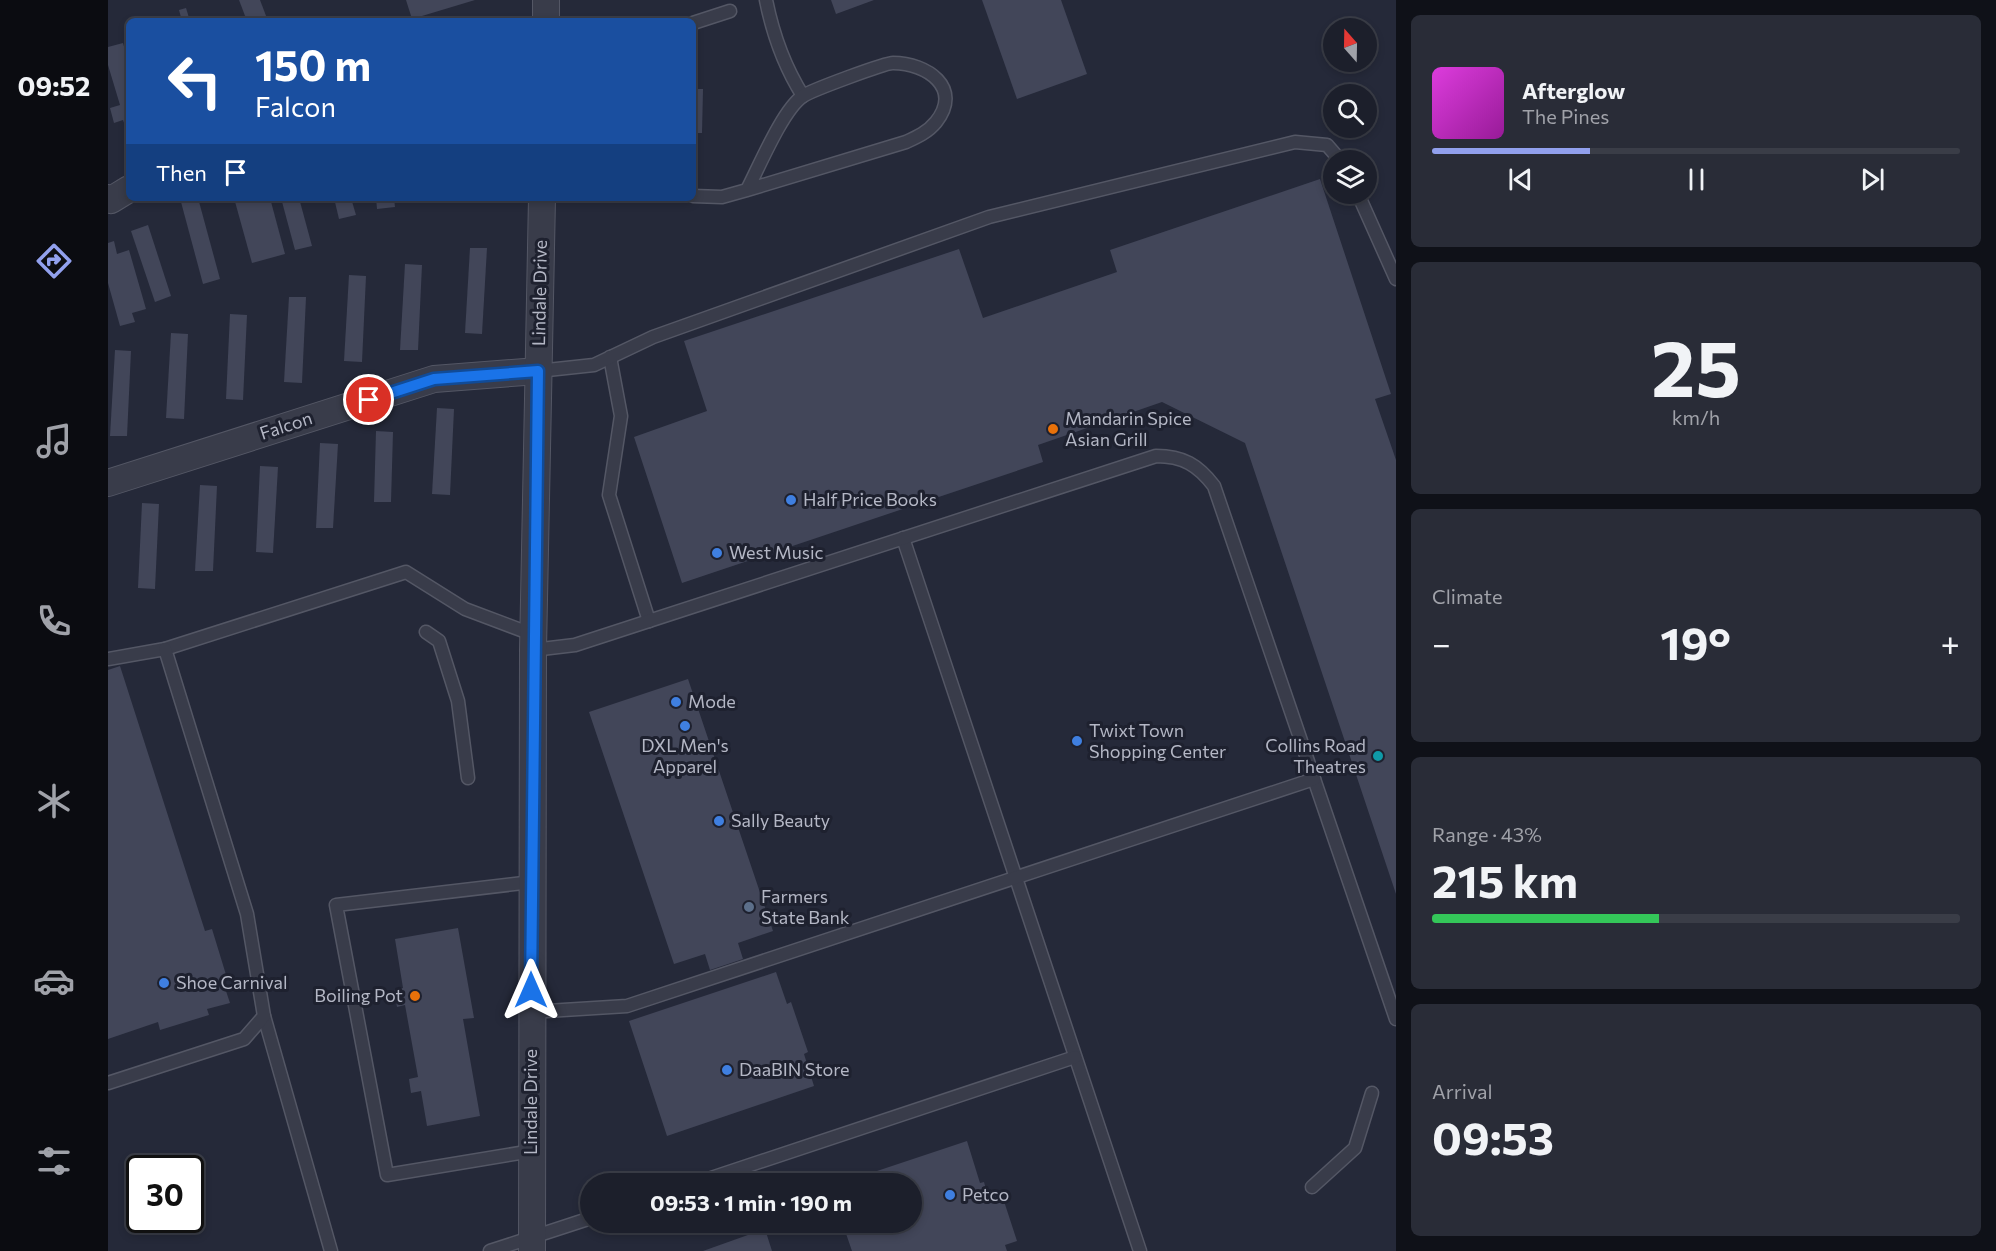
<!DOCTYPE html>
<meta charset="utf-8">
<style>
:root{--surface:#1c1f2b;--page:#292c37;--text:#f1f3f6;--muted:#a0a2a9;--line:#3a3d47;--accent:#91a0ed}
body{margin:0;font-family:Commissioner,sans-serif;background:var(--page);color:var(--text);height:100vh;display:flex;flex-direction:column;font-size:22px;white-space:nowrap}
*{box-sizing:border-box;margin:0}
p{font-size:20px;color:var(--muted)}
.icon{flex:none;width:33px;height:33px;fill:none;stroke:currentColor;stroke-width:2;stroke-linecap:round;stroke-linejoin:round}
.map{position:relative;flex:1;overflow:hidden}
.drawer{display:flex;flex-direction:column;gap:15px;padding:15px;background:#0f1118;width:600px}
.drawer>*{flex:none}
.guide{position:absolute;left:18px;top:18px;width:570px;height:183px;border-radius:9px;box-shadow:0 3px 9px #0003,0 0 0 2px var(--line);background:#1a4fa0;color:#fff;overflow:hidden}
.needle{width:39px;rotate:340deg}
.buttons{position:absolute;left:1215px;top:18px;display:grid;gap:12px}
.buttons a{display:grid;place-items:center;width:54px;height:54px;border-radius:50%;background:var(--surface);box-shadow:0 3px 9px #0003,0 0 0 2px var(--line);font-size:30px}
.speed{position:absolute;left:18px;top:1155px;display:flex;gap:12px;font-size:30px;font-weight:700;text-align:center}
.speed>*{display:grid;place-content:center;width:78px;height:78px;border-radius:50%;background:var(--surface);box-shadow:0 3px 9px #0003,0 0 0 2px var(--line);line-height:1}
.speed .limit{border:3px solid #111;border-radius:9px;background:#fff;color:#111}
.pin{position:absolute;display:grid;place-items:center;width:51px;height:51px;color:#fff;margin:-26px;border:3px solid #fff;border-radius:50%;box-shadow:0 2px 6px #0007}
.me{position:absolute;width:66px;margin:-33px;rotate:0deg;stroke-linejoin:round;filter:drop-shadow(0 0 4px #0008)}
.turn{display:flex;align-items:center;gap:21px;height:126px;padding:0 30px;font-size:27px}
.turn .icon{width:78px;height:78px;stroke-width:2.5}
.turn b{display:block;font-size:42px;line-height:51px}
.then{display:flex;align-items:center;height:57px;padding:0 30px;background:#0003;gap:12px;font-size:22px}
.big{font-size:45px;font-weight:700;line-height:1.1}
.drawer .card{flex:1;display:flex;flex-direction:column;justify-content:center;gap:9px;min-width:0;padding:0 21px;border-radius:9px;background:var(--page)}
.drawer .dial{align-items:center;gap:0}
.dial b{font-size:78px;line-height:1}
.song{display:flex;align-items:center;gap:18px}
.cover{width:72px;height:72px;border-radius:9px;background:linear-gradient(135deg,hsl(300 70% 55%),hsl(300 70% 35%))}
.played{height:6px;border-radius:3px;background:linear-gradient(90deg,var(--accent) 30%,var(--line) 30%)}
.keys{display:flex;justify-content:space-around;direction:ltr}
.heat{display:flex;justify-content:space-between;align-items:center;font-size:33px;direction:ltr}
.charge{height:9px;border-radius:4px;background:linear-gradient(90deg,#34c759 43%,var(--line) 0)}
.trip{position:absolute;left:472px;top:1173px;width:342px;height:60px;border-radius:30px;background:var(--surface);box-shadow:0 3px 9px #0003,0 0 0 2px var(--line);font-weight:700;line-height:60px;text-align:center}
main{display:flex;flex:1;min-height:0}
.dock{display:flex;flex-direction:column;width:108px;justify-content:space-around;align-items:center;background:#0b0c11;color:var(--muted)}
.dock .icon{width:42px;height:42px}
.dock .selected{color:var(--accent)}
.dock b{font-size:27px;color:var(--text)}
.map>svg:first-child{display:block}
.building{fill:#424659}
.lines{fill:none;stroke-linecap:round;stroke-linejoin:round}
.lane-casing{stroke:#545765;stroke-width:15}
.street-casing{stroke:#545765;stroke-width:28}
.lane{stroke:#393c4a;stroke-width:12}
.street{stroke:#393c4a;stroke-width:26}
.route-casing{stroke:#114b97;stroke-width:15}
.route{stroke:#1a73e8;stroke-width:10}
.food-dot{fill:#e8710a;stroke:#1e212f;stroke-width:2}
.shop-dot{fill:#3f7fe0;stroke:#1e212f;stroke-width:2}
.culture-dot{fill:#0f9aa8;stroke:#1e212f;stroke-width:2}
.service-dot{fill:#5c6f8a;stroke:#1e212f;stroke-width:2}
.labels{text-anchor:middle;stroke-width:6;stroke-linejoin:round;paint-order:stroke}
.street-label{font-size:18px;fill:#b4b7c5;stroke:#1e212f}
.poi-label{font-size:18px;fill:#b4b7c5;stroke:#1e212f;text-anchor:start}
</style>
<main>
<nav class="dock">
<b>09:52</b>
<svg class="icon selected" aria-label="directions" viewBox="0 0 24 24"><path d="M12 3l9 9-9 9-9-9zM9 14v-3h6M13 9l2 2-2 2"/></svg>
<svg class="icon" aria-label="music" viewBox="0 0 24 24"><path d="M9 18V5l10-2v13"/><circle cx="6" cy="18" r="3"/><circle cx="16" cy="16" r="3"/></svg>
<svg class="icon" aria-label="phone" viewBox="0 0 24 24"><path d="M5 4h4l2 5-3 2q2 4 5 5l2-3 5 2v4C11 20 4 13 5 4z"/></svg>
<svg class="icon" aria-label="climate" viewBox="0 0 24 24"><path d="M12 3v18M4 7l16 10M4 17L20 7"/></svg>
<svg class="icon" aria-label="car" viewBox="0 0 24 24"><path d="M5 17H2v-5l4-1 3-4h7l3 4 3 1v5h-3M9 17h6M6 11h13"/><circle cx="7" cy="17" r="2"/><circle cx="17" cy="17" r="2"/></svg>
<svg class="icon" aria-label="filters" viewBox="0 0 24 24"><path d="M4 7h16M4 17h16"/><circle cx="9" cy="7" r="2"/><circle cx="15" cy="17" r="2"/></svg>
</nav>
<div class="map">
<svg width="1288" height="1251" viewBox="0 0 1288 1251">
<rect width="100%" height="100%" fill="#252939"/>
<g class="building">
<path d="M 131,0 L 152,0 L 160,21 L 139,21 Z"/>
<path d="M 298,0 L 367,0 L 304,19 Z"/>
<path d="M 723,0 L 766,0 L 728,14 Z"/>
<path d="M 874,0 L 953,0 L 979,74 L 909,99 Z"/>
<path d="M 78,8 L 82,21 L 74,21 L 71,10 Z"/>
<path d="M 15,43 L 21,64 L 21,130 L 19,131 L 15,120 L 6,123 L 2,108 L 12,105 L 0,65 L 0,47 Z"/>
<path d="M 585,89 L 595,89 L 594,133 L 585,133 Z"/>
<path d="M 1212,179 L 1283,394 L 1267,399 L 1288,460 L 1288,894 L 1137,443 L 1054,402 L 930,445 L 935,462 L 574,583 L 526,437 L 599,411 L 576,341 L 851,249 L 875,318 L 1009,272 L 1002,250 Z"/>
<path d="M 90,198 L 112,279 L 95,284 L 73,202 Z"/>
<path d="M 126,198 L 162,198 L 177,254 L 144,263 Z"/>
<path d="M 173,198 L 191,198 L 204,246 L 187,250 Z"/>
<path d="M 226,198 L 243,198 L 248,215 L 231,219 Z"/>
<path d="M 268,198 L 286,198 L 287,207 L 269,209 Z"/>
<path d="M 40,225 L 63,296 L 47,302 L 23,231 Z"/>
<path d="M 6,241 L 9,254 L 21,250 L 38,309 L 24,313 L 27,322 L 12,326 L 0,283 L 0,243 Z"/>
<path d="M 362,248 L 379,248 L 374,334 L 357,333 Z"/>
<path d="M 297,264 L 314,265 L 310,350 L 292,350 Z"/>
<path d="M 241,275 L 258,276 L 254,362 L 236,361 Z"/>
<path d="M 181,297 L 198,297 L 194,383 L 176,382 Z"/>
<path d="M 122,314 L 139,315 L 135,400 L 118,399 Z"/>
<path d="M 63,333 L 80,334 L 76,419 L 58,418 Z"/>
<path d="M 7,350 L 23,351 L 19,436 L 2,436 Z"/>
<path d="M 329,408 L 346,409 L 342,495 L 324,494 Z"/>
<path d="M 268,431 L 285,432 L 283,502 L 266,502 Z"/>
<path d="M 212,443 L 230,444 L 225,528 L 208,528 Z"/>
<path d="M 152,466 L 170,467 L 165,553 L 148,552 Z"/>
<path d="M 92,485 L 109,486 L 105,571 L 87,571 Z"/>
<path d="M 34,503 L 51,504 L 47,589 L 30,588 Z"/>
<path d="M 12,666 L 97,931 L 104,929 L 119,978 L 114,979 L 122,1003 L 99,1009 L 101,1015 L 52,1030 L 50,1022 L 0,1039 L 0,670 Z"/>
<path d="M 580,679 L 665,931 L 630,943 L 635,959 L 602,970 L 597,954 L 566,964 L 481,712 Z"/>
<path d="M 350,928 L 366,1018 L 355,1019 L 372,1116 L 319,1126 L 313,1091 L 303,1093 L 301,1079 L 310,1077 L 297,1005 L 289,1007 L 286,990 L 295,988 L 287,939 Z"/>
<path d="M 668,972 L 679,1004 L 683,1002 L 700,1052 L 696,1054 L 706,1086 L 559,1136 L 521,1021 Z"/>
<path d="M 859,1141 L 872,1183 L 876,1182 L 880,1197 L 893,1192 L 909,1241 L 897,1245 L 899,1251 L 744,1251 L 734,1222 L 804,1222 L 804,1184 L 733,1183 Z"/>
<path d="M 657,1229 L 664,1251 L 595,1251 Z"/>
</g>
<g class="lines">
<defs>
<g id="lane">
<path d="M 658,0 C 665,35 676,66 695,96"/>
<path d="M 585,23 L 622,11"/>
<path d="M 1250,194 L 1288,279"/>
<path d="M 585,196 L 614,197 L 639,190 L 798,142 C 809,137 820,132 828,122 C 855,88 819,63 785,63 C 777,63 704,90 695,96 C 675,109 651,167 639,190"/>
<path d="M 502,357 L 513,416 L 501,495 L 541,621"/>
<path d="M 430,371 L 486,365 L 545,337 L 881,217 L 1187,142 L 1219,145 L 1232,160"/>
<path d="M 795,538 L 1032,1251"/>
<path d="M 318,632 L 331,641 L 350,701 L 360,778"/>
<path d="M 425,650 L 467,645 L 1048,456 C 1075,456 1090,465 1106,486 L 1288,1019"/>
<path d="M 0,659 L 57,649 L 298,572 L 357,609 L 426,635"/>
<path d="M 423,1012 L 519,1006 L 1206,779"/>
<path d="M 156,1016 L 223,1251"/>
<path d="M 0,1083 L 136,1039 L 156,1016 L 139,914 L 57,649"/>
<path d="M 424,1151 L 279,1175 L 228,905 L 424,882"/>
<path d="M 585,1184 L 967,1057"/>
<path d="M 1204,1187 L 1247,1148 L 1264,1093"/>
<path d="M 382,1251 L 483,1218"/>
</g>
<g id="street">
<path d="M 438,0 L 438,21"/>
<path d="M 0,198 L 3,200 L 21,189"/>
<path d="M 0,483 L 326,379 L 430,371"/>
<path d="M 424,1251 L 425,650 L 434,198"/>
</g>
</defs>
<use href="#lane" class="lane-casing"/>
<use href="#street" class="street-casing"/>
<use href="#lane" class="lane"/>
<use href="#street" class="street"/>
</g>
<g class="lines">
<defs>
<path id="route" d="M 261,400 L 326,379 L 430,371 L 423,990"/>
</defs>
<use href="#route" class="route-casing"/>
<use href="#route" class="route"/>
</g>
<g class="food-dot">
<circle cx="945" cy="429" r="6"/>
<circle cx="307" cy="996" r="6"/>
</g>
<g class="shop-dot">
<circle cx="683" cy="500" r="6"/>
<circle cx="609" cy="553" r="6"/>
<circle cx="568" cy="702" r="6"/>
<circle cx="577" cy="726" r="6"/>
<circle cx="969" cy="741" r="6"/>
<circle cx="611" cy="821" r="6"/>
<circle cx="56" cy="983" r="6"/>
<circle cx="619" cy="1070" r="6"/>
<circle cx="842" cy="1195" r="6"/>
</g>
<circle class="culture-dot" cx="1270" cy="756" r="6"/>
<circle class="service-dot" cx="641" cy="907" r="6"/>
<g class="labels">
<g class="street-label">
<text transform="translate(432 293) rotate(-89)" y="6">Lindale Drive</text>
<text transform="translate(178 426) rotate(-18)" y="6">Falcon</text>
<text transform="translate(423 1102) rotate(-90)" y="6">Lindale Drive</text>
</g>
<g class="poi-label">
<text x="957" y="425">Mandarin Spice<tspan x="957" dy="21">Asian Grill</tspan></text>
<text x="695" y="506">Half Price Books</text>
<text x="621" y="559">West Music</text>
<text x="580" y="708">Mode</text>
<text x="981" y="737">Twixt Town<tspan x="981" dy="21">Shopping Center</tspan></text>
<text x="577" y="752" text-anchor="middle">DXL Men's<tspan x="577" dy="21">Apparel</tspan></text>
<text x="1258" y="752" text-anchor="end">Collins Road<tspan x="1258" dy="21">Theatres</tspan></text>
<text x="623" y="827">Sally Beauty</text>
<text x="653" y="903">Farmers<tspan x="653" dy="21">State Bank</tspan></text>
<text x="68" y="989">Shoe Carnival</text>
<text x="295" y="1002" text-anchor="end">Boiling Pot</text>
<text x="631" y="1076">DaaBIN Store</text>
<text x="854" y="1201">Petco</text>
</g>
</g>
</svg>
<div class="buttons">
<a><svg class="needle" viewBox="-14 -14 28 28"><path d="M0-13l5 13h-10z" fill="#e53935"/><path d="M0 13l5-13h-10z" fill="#a0a2a9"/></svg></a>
<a><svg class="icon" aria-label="search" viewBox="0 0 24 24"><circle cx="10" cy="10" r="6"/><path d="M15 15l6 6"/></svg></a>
<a><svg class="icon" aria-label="layers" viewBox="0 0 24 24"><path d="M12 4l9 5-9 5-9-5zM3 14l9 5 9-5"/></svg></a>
</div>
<div class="speed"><div class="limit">30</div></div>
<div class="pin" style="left:261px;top:400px;background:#d93025"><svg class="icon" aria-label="arrive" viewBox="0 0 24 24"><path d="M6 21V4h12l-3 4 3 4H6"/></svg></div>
<svg class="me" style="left:423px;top:990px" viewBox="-20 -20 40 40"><path d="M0-17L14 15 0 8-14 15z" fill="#1a73e8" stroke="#fff" stroke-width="4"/></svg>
<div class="trip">09:53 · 1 min · 190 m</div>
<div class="guide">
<div class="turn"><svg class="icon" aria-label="left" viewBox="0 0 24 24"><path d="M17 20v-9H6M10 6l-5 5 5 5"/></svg><div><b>150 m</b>Falcon</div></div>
<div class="then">Then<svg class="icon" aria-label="arrive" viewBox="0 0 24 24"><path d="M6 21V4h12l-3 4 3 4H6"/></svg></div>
</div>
</div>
<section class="drawer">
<div class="card">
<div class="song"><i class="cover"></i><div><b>Afterglow</b><p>The Pines</p></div></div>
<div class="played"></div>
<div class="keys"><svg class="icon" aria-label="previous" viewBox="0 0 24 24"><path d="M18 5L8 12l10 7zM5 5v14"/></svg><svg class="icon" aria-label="pause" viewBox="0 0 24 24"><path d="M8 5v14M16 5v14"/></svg><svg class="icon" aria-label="next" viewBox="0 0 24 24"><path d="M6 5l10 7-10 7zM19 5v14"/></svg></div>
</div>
<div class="card dial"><b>25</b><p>km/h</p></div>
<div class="card"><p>Climate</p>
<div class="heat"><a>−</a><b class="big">19°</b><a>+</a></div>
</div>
<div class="card"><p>Range · 43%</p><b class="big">215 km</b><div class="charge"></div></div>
<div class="card"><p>Arrival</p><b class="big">09:53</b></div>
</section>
</main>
